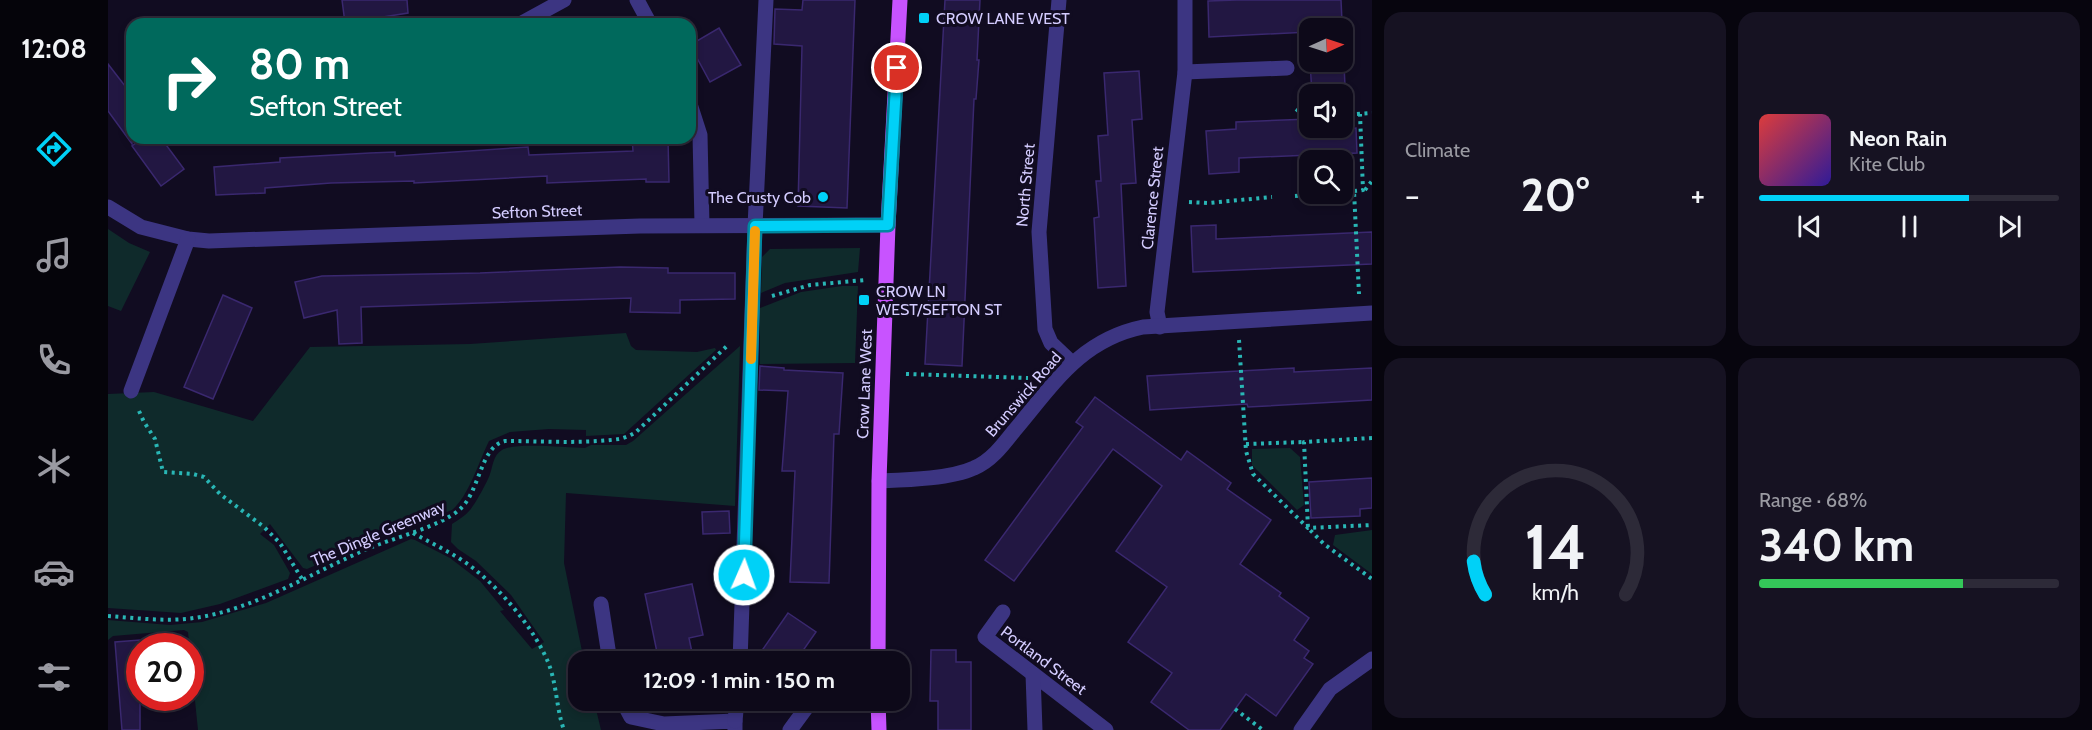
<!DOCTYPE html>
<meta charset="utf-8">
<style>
:root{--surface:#0d0919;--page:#161222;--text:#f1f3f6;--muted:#9a9aa2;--line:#2d2a38;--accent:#00d1f7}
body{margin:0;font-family:Cabin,sans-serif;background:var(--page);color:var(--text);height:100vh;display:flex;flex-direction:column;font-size:22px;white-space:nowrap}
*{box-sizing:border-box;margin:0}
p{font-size:20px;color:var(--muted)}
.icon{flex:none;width:33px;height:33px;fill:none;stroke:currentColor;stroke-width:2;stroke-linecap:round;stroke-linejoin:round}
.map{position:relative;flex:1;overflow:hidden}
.panel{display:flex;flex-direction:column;gap:12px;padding:12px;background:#07050e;width:720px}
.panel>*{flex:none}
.hud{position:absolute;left:18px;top:18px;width:570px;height:126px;border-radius:18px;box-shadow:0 3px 9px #0003,0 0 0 2px var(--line);background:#00695c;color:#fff;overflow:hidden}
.needle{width:39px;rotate:87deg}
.tools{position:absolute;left:1191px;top:18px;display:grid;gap:12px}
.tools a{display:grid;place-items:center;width:54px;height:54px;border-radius:12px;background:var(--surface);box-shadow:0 3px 9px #0003,0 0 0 2px var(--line);font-size:30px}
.speed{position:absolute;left:18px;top:633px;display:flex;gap:12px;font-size:30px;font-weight:700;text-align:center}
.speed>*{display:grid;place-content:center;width:78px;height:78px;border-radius:50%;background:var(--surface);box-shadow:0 3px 9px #0003,0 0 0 2px var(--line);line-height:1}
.speed .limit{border:9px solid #d22;background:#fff;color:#111}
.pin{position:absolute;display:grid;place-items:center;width:51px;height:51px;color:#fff;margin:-26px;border:3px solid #fff;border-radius:50%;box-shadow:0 2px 6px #0007}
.me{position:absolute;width:66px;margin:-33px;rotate:2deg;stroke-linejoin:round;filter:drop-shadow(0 0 4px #0008)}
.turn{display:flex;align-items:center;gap:21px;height:126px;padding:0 24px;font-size:27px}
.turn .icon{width:78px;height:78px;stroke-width:2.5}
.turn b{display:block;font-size:42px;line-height:51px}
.big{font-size:45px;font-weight:800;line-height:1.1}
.panel .widget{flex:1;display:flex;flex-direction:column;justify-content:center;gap:9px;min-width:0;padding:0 21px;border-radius:18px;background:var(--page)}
.panel .dial{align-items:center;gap:0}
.dial svg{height:156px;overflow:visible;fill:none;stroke:var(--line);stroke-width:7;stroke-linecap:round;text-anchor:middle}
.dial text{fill:var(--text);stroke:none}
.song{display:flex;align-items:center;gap:18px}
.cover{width:72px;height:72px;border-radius:9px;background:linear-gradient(135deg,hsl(0 70% 55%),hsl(250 70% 35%))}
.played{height:6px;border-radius:3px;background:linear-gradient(90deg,var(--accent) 70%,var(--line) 70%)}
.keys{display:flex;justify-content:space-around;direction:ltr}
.heat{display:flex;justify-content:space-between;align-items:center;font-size:33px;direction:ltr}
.charge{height:9px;border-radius:4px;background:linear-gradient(90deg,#34c759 68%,var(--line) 0)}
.panel .tiles{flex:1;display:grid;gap:12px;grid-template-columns:repeat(2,1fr)}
.trip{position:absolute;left:460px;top:651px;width:342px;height:60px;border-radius:18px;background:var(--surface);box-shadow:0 3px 9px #0003,0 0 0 2px var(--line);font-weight:800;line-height:60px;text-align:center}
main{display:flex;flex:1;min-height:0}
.menu{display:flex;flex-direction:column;width:108px;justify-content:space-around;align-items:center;background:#05040a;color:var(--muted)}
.menu .icon{width:42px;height:42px}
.menu .current{color:var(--accent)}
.menu b{font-size:27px;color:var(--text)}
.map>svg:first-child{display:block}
.green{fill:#0f2a2b}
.building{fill:#221742;stroke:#3a286f;stroke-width:1.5}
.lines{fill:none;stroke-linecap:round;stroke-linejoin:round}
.path{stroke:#29b6b5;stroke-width:4;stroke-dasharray:3 4.5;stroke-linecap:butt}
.minor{stroke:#3c3582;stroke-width:15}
.major{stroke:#c853ff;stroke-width:15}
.route-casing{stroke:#0088a1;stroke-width:15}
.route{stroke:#00d1f7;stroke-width:10}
.slow{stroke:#f59e0b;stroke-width:10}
.poi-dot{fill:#00d1f7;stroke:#110c21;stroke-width:2}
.labels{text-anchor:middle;stroke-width:6;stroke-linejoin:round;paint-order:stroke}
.poi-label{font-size:16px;fill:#d4ccff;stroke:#110c21;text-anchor:start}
.street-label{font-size:16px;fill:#d4ccff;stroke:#110c21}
</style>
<main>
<nav class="menu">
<b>12:08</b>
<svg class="icon current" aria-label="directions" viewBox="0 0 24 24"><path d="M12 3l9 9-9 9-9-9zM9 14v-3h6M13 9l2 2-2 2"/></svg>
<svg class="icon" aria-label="music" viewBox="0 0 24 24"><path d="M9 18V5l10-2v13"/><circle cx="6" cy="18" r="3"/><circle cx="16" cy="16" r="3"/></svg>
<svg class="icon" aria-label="phone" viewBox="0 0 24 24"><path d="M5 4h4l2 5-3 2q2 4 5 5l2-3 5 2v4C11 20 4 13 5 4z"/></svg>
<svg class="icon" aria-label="climate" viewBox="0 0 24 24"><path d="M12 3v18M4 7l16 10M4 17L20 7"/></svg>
<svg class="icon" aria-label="car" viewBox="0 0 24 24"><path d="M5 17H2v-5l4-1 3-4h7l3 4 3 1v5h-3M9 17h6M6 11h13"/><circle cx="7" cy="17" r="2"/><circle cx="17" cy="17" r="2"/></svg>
<svg class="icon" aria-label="filters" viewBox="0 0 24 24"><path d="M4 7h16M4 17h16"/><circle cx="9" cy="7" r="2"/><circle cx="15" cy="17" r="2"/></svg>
</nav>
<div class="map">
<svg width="1264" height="730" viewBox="0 0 1264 730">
<rect width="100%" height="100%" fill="#110c21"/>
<g class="green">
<path d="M 0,229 L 21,243 L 42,252 L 13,311 L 0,306 Z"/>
<path d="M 752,248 L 750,272 L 677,283 L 653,293 L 654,257 L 662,249 Z"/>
<path d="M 734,286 L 750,286 L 747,363 L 652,364 L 652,308 L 693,292 Z"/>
<path d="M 518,333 L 523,346 L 528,350 L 589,352 L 607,348 L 608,350 L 516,434 L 478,436 L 478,430 L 441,429 L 402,432 L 381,441 C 371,461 361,496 344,510 L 256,544 L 199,569 L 195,568 L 162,524 L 152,534 L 166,545 L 182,573 L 180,579 L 112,604 L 73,613 L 0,608 L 0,394 L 46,392 L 145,421 L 202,347 L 362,344 Z"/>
<path d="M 632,346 L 627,506 L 458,493 L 456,563 L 476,661 L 471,662 L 471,700 L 486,701 L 493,730 L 90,730 L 80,632 L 76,630 L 5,636 L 0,640 L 0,620 L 62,625 L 94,622 L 158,603 L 303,539 L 307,540 L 342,558 L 372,581 L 396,610 L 392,611 L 424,649 L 436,642 L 403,595 L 368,561 L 350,549 L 343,542 L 344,524 C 350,520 357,516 362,510 C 366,506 381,479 382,474 C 385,466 385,455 394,450 C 407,442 459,448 477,448 L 483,445 L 518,445 L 525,441 Z"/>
<path d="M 1182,448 L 1192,457 L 1196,505 L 1189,510 L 1144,465 L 1144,449 Z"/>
<path d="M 1264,530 L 1264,574 L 1225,545 L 1227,535 Z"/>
</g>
<g class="building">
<path d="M 234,0 L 299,0 L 300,13 L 237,23 Z"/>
<path d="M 695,0 L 747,0 L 739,208 L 690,206 L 694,46 L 666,44 L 667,9 L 694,10 Z"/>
<path d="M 837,0 L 872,0 L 869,60 L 871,60 L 868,99 L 866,99 L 854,366 L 817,364 Z"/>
<path d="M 1129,0 L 1233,0 L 1239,129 L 1248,128 L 1249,153 L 1131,158 L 1131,172 L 1101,174 L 1098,131 L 1128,129 L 1128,122 L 1202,119 L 1202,128 L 1234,128 L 1234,94 L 1204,94 L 1202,62 L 1234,62 L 1234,28 L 1202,28 L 1202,45 L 1201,32 L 1101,37 L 1100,1 Z"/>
<path d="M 611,28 L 633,65 L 602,82 L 582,45 Z"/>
<path d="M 0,64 L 24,95 L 24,144 L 0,111 Z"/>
<path d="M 1031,71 L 1034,119 L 1024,120 L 1028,183 L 1013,184 L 1018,286 L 990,288 L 986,218 L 991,217 L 988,181 L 993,181 L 990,136 L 1000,135 L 996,73 Z"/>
<path d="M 35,138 L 53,138 L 76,169 L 53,186 L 24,146 Z"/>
<path d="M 524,138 L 560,138 L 561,182 L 538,182 L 538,179 L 439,183 L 439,176 L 306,183 L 306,181 L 223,183 L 157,188 L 157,193 L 108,195 L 106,167 L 172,162 L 172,158 L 262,153 L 287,152 L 287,156 L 420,147 L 421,155 L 525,151 Z"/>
<path d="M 1108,225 L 1108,239 L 1264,232 L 1264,264 L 1085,272 L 1083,226 Z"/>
<path d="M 512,267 L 560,268 L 560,273 L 627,273 L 627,299 L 572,300 L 572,313 L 522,312 L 523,298 L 253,307 L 254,343 L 231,344 L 229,310 L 196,318 L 187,282 L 214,276 L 372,273 Z"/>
<path d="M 115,295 L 144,308 L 105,399 L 76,387 Z"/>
<path d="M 652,366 L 676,368 L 676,370 L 735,373 L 731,434 L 726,434 L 721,583 L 682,582 L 687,471 L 674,471 L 680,391 L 651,390 Z"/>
<path d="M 1186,368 L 1186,372 L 1264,368 L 1264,400 L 1140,407 L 1139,404 L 1042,410 L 1039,376 Z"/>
<path d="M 987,397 L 1073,460 L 1079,451 L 1123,483 L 1119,489 L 1163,520 L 1132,564 L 1173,593 L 1171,596 L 1201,618 L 1186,640 L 1201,651 L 1196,658 L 1205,664 L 1168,716 L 1138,694 L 1112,730 L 1081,730 L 1043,702 L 1064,673 L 1020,642 L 1059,587 L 1008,551 L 1054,486 L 1005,449 L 906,581 L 877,560 L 975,427 L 968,422 Z"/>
<path d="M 1264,478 L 1264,508 L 1252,509 L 1252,516 L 1203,518 L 1201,482 Z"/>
<path d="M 621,511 L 622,533 L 595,534 L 594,512 Z"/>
<path d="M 584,584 L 595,635 L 581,638 L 586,662 L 551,662 L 537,594 Z"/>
<path d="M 680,613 L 708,632 L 687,662 L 646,662 Z"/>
<path d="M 32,640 L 32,730 L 14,730 L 7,642 Z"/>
<path d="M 823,650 L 848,650 L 848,662 L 863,662 L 863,730 L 830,730 L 830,701 L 822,701 Z"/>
</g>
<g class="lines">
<g class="path">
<path d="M 1188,109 L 1198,117 L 1202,117"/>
<path d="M 1234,115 L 1264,113"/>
<path d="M 1257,190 L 1264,181"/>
<path d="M 1246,191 L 1255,190 L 1252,114"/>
<path d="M 1234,192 L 1246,191 L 1251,294"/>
<path d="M 1187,196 L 1218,194"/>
<path d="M 1081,202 L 1100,203 L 1164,197"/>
<path d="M 664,296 L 702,285 L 757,280"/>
<path d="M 1131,340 L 1138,451 L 1145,474 L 1200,528 L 1264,525"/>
<path d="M 798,374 L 920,378"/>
<path d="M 31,411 L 36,422 L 47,439 L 55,472 L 85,474 L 96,477 L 112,494 L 156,527 L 172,543 L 194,579"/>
<path d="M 1264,438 L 1196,442 L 1200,528 L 1216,544 L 1264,579"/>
<path d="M 1138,444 L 1196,442"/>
<path d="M 305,533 C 325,544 347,554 365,568 C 395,592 425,627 440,662 C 449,684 448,708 456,730"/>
<path d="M 0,616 C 28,618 58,622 86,618 C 146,610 205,572 259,549 C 285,538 331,527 351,510 C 372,493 372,446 397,441 C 434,441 474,444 511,439 C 517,438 523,435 528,432 L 620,345"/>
<path d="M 1127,709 L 1155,730"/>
</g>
<g class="minor">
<path d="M 529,0 L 542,24"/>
<path d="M 951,0 L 931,232 L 937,329 L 943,343 L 964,363"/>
<path d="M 412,24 L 456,0"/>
<path d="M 1077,72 L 1179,68"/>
<path d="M 582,104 L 592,135 L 594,225"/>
<path d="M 0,207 L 33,227 L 80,239 L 101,241 L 532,226 L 780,225"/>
<path d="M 1052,327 L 1049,312 L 1077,72 L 1077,0"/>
<path d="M 23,391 L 80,239"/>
<path d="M 771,481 C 797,480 842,479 866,468 C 883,461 895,445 906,431 C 945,385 972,340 1035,327 L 1264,313"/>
<path d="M 493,604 L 502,662"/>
<path d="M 895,612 L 877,637 L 998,730"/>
<path d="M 632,662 L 647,226 L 658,0"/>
<path d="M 925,674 L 927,730"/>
<path d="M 514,700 L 523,717 L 556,724 L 627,721 L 627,730"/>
<path d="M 627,721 L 629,700"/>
<path d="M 682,730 L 704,700"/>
<path d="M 1193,730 L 1222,689 L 1264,659"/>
</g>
<g class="major">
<path d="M 770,662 L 771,481 L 780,225 L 792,0"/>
<path d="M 770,700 L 771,730"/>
</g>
</g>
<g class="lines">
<defs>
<path id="route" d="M 636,575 L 647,226 L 780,225 L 789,68"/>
</defs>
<use href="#route" class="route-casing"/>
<use href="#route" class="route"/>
<path class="slow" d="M 643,359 L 647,231"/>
</g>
<g class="poi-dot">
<rect x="810" y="12" width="12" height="12" rx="3"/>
<circle cx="715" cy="197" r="6"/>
<rect x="750" y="294" width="12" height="12" rx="3"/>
</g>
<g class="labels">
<g class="poi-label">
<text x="828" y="24">CROW LANE WEST</text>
<text x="703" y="203" text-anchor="end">The Crusty Cob</text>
<text x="768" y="297">CROW LN<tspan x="768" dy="18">WEST/SEFTON ST</tspan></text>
</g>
<g class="street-label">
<text transform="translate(917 185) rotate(-85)" y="6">North Street</text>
<text transform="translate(1044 198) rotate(-84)" y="6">Clarence Street</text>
<text transform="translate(429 211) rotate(-2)" y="6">Sefton Street</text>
<text transform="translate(756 384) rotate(-88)" y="6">Crow Lane West</text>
<text transform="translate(915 394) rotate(-49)" y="6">Brunswick Road</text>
<text transform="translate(270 533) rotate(-23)" y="6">The Dingle Greenway</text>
<text transform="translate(936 660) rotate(37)" y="6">Portland Street</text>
</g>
</g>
</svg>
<div class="tools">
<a><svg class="needle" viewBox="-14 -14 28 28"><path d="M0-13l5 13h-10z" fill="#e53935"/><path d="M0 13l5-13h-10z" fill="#9a9aa2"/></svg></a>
<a><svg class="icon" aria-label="sound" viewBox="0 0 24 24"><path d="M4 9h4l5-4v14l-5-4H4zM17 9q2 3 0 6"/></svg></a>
<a><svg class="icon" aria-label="search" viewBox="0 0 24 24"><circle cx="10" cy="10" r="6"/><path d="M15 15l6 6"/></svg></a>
</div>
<div class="speed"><div class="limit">20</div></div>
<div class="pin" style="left:789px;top:68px;background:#d93025"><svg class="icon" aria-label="arrive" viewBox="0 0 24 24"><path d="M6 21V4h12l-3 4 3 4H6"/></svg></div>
<svg class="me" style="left:636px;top:575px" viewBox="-20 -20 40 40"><circle r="17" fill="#00d1f7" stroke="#fff" stroke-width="3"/><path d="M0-11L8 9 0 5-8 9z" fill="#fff"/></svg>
<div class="trip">12:09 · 1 min · 150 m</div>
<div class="hud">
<div class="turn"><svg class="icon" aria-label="right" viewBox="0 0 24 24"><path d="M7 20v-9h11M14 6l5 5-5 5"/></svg><div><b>80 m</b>Sefton Street</div></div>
</div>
</div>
<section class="panel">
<div class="tiles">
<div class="widget"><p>Climate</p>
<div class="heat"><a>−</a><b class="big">20°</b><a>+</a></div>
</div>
<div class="widget">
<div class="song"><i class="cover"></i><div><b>Neon Rain</b><p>Kite Club</p></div></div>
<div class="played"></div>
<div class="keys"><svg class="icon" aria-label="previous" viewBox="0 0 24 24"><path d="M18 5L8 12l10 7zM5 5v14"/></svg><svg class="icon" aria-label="pause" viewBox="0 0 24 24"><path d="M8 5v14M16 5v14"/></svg><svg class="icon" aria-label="next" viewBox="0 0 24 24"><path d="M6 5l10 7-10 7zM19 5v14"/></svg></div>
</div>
<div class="widget dial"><svg viewBox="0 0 100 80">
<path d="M14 69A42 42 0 1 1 86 69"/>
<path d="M14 69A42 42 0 0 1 8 52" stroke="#00d1f7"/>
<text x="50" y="56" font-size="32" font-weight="700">14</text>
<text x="50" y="72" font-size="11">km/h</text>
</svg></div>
<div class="widget"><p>Range · 68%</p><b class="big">340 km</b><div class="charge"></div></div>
</div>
</section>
</main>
